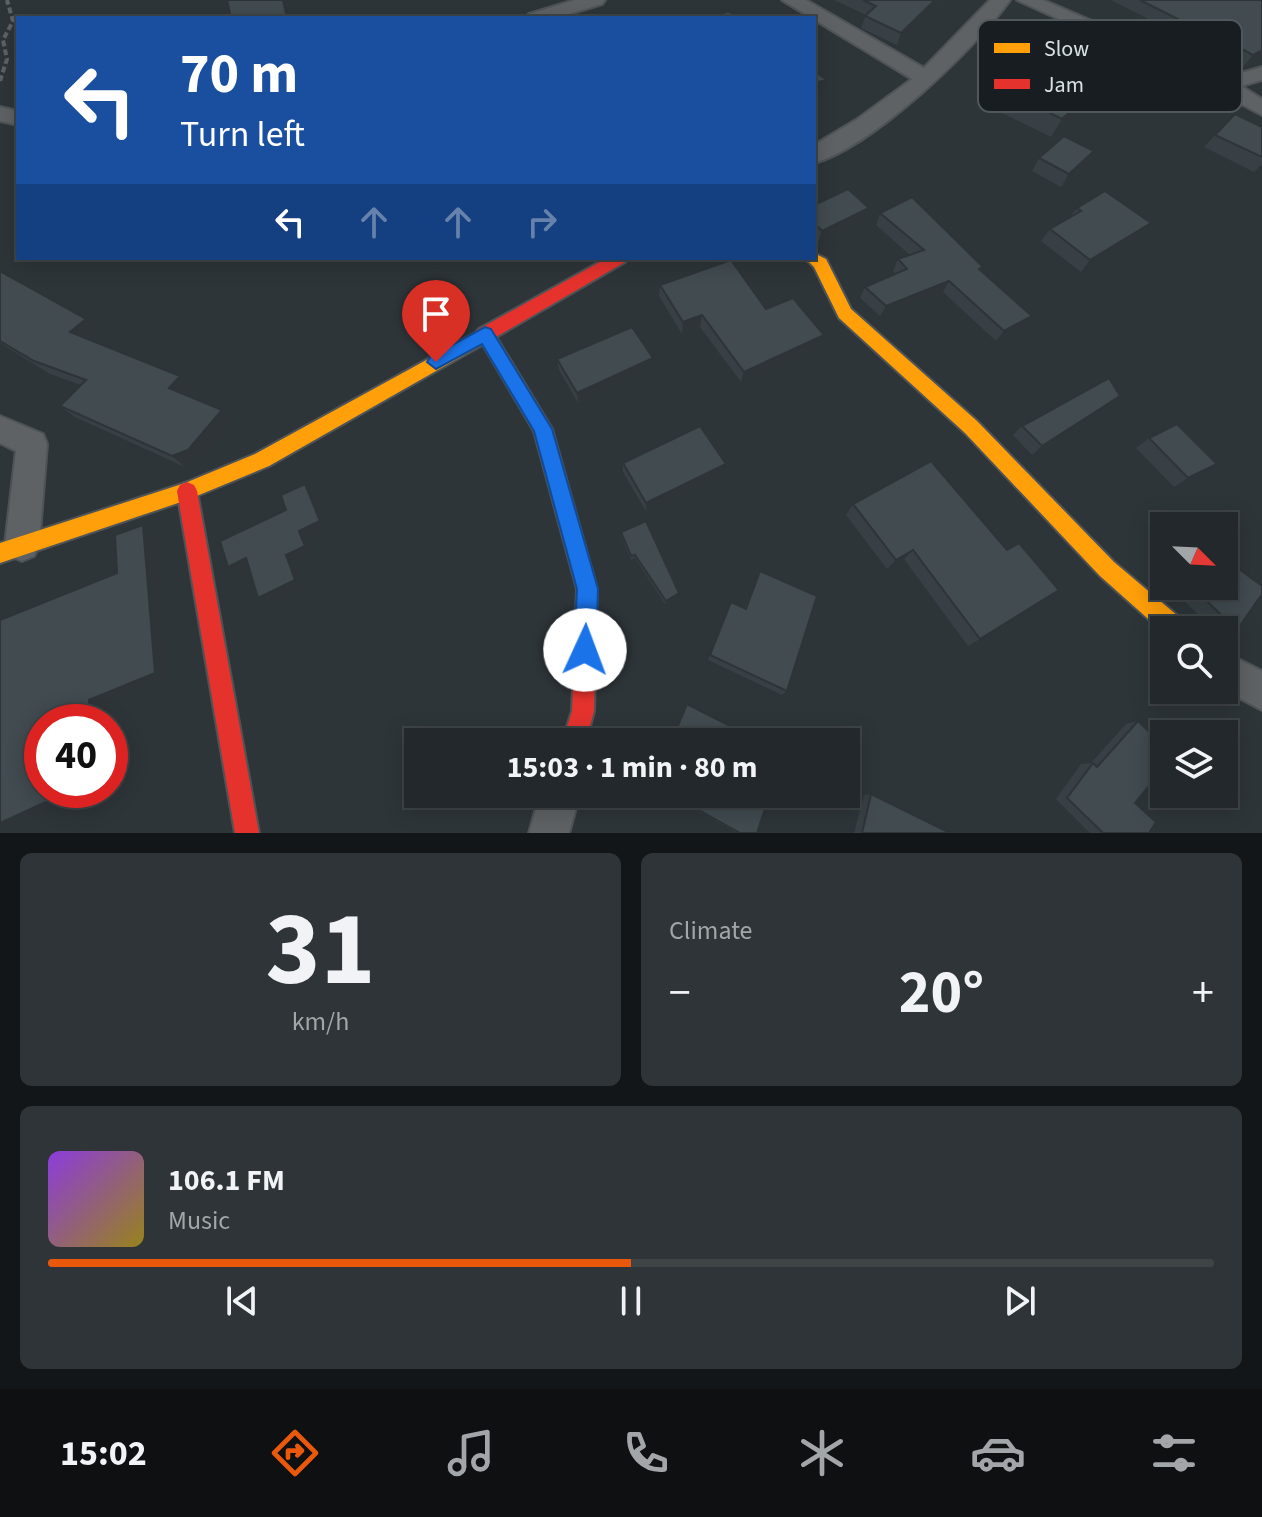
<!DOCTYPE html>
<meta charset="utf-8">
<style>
:root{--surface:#22282b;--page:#2e3437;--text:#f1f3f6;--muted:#a2a6a9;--line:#3f4447;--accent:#ea580c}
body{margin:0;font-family:"Source Sans 3",sans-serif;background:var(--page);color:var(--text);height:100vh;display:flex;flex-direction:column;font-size:30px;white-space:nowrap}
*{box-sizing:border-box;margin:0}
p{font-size:26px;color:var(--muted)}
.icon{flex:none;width:44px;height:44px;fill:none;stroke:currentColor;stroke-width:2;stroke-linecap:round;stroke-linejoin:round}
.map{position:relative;height:833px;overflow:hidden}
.panel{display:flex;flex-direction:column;gap:20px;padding:20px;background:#131618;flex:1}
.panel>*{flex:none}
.top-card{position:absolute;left:16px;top:16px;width:800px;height:244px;border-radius:0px;box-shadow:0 4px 20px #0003,0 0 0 2px var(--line);background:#1a4fa0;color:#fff;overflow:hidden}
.needle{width:52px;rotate:114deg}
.tools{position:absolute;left:1150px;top:512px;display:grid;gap:16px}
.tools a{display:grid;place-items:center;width:88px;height:88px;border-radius:0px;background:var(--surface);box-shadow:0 4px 20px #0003,0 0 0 2px var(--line);font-size:40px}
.speed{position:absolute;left:24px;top:704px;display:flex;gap:16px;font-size:40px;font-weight:700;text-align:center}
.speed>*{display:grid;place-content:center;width:104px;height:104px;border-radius:50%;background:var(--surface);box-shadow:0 4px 20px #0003,0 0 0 2px var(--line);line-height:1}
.speed .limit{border:12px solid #d22;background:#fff;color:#111}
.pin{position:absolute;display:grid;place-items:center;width:68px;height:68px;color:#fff;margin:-82px -34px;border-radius:50% 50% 50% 0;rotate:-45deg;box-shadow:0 0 8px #0007}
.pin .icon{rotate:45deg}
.me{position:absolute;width:88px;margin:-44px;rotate:2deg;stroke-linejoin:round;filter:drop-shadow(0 0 6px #0008)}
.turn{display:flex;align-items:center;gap:28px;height:168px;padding:0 32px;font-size:36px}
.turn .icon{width:104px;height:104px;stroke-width:2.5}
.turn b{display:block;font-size:56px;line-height:68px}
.lanes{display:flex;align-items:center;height:76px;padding:0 32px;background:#0003;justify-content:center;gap:40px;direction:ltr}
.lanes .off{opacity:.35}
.big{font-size:60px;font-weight:700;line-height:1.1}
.panel .card{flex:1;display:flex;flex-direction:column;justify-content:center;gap:12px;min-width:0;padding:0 28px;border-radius:12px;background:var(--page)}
.panel .dial{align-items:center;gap:0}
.dial b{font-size:104px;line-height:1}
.song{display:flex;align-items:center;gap:24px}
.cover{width:96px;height:96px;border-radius:12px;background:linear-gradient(135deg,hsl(270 70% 55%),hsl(50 70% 35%))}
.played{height:8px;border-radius:4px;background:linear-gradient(90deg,var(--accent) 50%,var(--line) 50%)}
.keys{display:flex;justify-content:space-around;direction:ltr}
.heat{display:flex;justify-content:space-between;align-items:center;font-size:44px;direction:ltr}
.panel .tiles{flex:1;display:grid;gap:20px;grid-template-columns:1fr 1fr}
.card:last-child{grid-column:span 2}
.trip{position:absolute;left:404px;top:728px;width:456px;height:80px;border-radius:0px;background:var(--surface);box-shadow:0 4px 20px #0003,0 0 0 2px var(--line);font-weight:700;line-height:80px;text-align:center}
.dock{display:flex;height:128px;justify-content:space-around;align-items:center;background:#0e1011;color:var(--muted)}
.dock .icon{width:56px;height:56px}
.dock .selected{color:var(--accent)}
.dock b{font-size:36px;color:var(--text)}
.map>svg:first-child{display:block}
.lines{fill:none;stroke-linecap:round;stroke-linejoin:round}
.street-casing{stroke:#4e5357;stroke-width:4}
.slow-casing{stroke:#4e5357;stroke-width:4}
.jam-casing{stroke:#4e5357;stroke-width:4}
.path{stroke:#5e6264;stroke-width:4;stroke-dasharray:6 3;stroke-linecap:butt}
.street{fill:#5f6264;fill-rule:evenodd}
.slow{fill:#ff9f0a;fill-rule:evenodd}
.jam{fill:#e5322d;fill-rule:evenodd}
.wall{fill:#384045}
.shaded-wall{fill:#2e3438}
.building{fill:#414b50;stroke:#2e3438;stroke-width:2}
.route{fill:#1a73e8;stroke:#114b97;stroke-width:2}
.key{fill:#171d20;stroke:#51585b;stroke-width:2}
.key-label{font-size:22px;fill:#d9e1e5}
</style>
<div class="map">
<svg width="1262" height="833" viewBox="0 0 1262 833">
<rect width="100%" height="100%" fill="#2e3539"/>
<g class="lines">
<defs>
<g id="street">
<path d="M 575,0 L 605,0 L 602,4 L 556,18 L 526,18 L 529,14 Z"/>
<path d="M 782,0 L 806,0 L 924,68 L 990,0 L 1010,0 C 975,49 872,147 814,163 L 814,145 L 856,120 L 912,79 Z"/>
<path d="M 1017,0 L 1043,0 L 1224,78 L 1262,67 L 1262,80 L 1241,86 L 1262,99 L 1262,115 L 1215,90 Z"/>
<path d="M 0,107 L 18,111 L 18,125 L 0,121 Z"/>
<path d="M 0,416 L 43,434 L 47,444 L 39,545 L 34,556 L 22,561 L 10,556 L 5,545 L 16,451 L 0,443 Z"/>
<path d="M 1224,652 L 1262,671 L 1262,710 L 1224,690 Z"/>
<path d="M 540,794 L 580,794 L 569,833 L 529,833 Z"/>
</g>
<g id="slow">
<path d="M 814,253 L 826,259 L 851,309 L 977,421 L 1114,562 L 1185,622 L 1188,630 L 1164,630 L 1164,633 L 1100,576 L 965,433 L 839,318 L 814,267 L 805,258 L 814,258 Z"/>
<path d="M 481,330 L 487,332 L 489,337 L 487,342 L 269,466 L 187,500 L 0,563 L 0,543 L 185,483 L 255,454 Z"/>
</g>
<g id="jam">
<path d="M 607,258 L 628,258 L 625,262 L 496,337 L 552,429 L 597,589 L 594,711 L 586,742 L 562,742 L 572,711 L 577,589 L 534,431 L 482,343 L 475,342 L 473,337 L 479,329 Z"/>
<path d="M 187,482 L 194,485 L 197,491 L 259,833 L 235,833 L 177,491 L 180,485 Z"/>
</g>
</defs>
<use href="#street" class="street-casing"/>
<use href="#slow" class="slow-casing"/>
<use href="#jam" class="jam-casing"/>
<path class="path" d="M 0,81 L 7,59 L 3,40 L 13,21 L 7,0"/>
<use href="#street" class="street"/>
<use href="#slow" class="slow"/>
<use href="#jam" class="jam"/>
</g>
<g class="wall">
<path d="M 834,0 L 943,0 L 897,45 L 861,28 L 866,15 Z"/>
<path d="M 1111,0 L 1262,0 L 1262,56 L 1244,66 L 1235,62 L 1219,72 L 1187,59 L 1195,47 L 1199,45 Z"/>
<path d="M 1118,76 L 1051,137 L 1000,112 L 1009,93 Z"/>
<path d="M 1262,127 L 1262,164 L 1254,172 L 1204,147 L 1215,135 Z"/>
<path d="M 1094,151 L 1085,164 L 1061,187 L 1032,171 L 1039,158 Z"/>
<path d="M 814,205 L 869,208 L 865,221 L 818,243 L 814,239 Z"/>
<path d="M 1077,208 L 1151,223 L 1140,235 L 1081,272 L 1041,241 L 1050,229 L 1070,217 Z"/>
<path d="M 880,213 L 983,267 L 981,271 L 1032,316 L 1023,326 L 996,341 L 943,292 L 880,316 L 860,298 L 865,287 L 896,274 L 893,271 L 898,259 L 910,255 L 876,225 Z"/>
<path d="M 0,270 L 3,273 L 86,319 L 100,332 L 90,340 L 192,388 L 186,395 L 222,410 L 233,421 L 200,461 L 185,467 L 75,417 L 60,406 L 81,385 L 50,374 L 0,343 Z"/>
<path d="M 660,285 L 766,309 L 824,335 L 819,346 L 741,382 L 700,327 L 682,334 L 659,296 Z"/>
<path d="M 557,359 L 653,369 L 578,403 L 559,370 Z"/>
<path d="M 1120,396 L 1109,405 L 1032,455 L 1013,435 L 1022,426 Z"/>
<path d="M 1149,438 L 1202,473 L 1174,487 L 1136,448 Z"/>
<path d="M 623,463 L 723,473 L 646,511 L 623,472 Z"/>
<path d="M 853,504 L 1007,550 L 980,639 L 968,646 L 904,559 L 887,569 L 846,515 Z"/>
<path d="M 621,532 L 679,593 L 679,596 L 665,604 L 635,558 L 631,560 L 621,536 Z"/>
<path d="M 760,571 L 787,691 L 782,695 L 708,660 L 731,602 L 745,608 Z"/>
<path d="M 1169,586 L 1224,586 L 1237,630 L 1224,634 L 1224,630 L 1214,630 Z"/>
<path d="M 1138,721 L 1135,803 L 1149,833 L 1090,833 L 1056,799 L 1081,764 L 1091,763 L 1126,724 Z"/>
<path d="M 667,794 L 770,794 L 757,833 L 737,833 Z"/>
<path d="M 871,794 L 950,833 L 854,833 L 864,795 Z"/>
</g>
<g class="shaded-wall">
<path d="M 283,0 L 284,0 L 289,18 L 287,18 Z"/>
<path d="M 935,0 L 943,0 L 897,45 L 901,33 Z"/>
<path d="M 1244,50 L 1235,62 L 1219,72 L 1228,61 Z"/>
<path d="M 1262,50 L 1262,56 L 1244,66 L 1253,55 Z"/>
<path d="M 1130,58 L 1118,76 L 1051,137 L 1062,119 Z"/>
<path d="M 827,80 L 824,93 L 814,95 L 814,83 Z"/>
<path d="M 1094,151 L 1085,164 L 1061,187 L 1069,174 Z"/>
<path d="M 869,208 L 865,221 L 818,243 L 822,231 Z"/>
<path d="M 1151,223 L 1140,235 L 1081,272 L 1090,260 Z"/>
<path d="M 949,281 L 943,292 L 880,316 L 886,306 Z"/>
<path d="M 702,315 L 700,327 L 682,334 L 683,322 Z"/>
<path d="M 1032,316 L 1023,326 L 996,341 L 1004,331 Z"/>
<path d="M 86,319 L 100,332 L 84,345 L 70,332 Z"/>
<path d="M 824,335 L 819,346 L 741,382 L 744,372 Z"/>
<path d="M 653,358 L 653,369 L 578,403 L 577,393 Z"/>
<path d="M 180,376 L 192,388 L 181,400 L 169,388 Z"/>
<path d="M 1120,396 L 1109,405 L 1032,455 L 1042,446 Z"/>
<path d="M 222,410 L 233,421 L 200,461 L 185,467 L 172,456 Z"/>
<path d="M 726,464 L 723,473 L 646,511 L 646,503 Z"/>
<path d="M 1217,464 L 1202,473 L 1174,487 L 1188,478 Z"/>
<path d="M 305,484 L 313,492 L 328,529 L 308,539 L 313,553 L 295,562 L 304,587 L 268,605 L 258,598 L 286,555 Z"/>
<path d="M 143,525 L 156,533 L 169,678 L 106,704 L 107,722 L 90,722 L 89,700 Z"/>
<path d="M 913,550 L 904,559 L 887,569 L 896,560 Z"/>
<path d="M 246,558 L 256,565 L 239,574 L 228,567 Z"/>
<path d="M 679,593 L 679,596 L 665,604 L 666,601 Z"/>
<path d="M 72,790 L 93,790 L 0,832 L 0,823 Z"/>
</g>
<g class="building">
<path d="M 227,0 L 283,0 L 287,18 L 231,18 Z"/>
<path d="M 863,0 L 935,0 L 901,33 L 865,16 L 876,6 Z"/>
<path d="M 1140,0 L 1262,0 L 1262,50 L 1253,55 L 1244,50 L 1228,61 L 1195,47 L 1212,36 Z"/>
<path d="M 728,11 L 739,18 L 711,18 Z"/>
<path d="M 1080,36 L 1130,58 L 1062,119 L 1009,93 Z"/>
<path d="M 814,71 L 827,80 L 814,83 Z"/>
<path d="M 1235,114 L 1262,127 L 1262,157 L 1215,135 Z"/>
<path d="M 1064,136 L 1094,151 L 1069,174 L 1039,158 Z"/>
<path d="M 848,189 L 869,208 L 822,231 L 814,223 L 814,205 Z"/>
<path d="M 1105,191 L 1151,223 L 1090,260 L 1050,229 L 1081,211 L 1077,208 Z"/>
<path d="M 912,197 L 983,267 L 979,269 L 1032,316 L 1004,331 L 949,281 L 886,306 L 865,287 L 907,269 L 898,259 L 924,250 L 880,213 Z"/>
<path d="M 731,260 L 766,309 L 793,298 L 824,335 L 744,372 L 702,315 L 683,322 L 660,285 Z"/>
<path d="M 0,271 L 86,319 L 70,332 L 180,376 L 169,388 L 222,410 L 188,450 L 172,456 L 60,406 L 86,380 L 34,361 L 0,341 Z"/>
<path d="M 632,327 L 653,358 L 577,393 L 557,359 Z"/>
<path d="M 1109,378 L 1120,396 L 1042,446 L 1022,426 Z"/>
<path d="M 1177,424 L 1217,464 L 1188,478 L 1149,438 Z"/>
<path d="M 700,426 L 726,464 L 646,503 L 623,463 Z"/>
<path d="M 931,461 L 1007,550 L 1019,543 L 1059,590 L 980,639 L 913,550 L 896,560 L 853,504 Z"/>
<path d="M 305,484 L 320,521 L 299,531 L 305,546 L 286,555 L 295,580 L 258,598 L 246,558 L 228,567 L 220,541 L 286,510 L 281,495 Z"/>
<path d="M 646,521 L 679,593 L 666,601 L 635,555 L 631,556 L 621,532 Z"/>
<path d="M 143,525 L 155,673 L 89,700 L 90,722 L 42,722 L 42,790 L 72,790 L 0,823 L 0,620 L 117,573 L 115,535 Z"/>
<path d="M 1224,558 L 1262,586 L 1262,594 L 1237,630 L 1191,586 L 1224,586 Z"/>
<path d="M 760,571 L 817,596 L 787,691 L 710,655 L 731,602 L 746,609 Z"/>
<path d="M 687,704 L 736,729 L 731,742 L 671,742 Z"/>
<path d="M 1138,721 L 1164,746 L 1164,768 L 1135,803 L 1156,822 L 1149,833 L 1103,833 L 1067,798 L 1093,763 L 1097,767 Z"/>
<path d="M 670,794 L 770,794 L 757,833 L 740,833 Z"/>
<path d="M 871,794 L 942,829 L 950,833 L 862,833 Z"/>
</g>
<path class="route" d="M 485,327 L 491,329 L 552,429 L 598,589 L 596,650 L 593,658 L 585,661 L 577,658 L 574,650 L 577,589 L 534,431 L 482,344 L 436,369 L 427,362 L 430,357 Z"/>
<rect x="978" y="20" width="264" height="92" rx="12" class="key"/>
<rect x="994" y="43" width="36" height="10" fill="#ff9f0a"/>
<rect x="994" y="79" width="36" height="10" fill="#e5322d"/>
<g class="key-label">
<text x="1044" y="56">Slow</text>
<text x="1044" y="92">Jam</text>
</g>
</svg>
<div class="tools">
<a><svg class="needle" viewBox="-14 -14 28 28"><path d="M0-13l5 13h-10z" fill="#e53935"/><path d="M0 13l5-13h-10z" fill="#a2a6a9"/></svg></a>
<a><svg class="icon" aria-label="search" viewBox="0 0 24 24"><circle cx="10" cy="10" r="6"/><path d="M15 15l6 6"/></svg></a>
<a><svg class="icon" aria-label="layers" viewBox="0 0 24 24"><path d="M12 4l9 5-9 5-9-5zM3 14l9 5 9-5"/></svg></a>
</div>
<div class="speed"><div class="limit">40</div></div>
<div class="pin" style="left:436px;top:362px;background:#d93025"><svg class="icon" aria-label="arrive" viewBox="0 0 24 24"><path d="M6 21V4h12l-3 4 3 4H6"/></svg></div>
<svg class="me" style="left:585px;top:650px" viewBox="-20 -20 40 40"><circle r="19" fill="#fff"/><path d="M0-13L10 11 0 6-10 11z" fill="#1a73e8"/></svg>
<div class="trip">15:03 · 1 min · 80 m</div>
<div class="top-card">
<div class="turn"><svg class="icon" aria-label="left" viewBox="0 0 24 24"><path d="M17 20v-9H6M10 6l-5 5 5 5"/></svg><div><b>70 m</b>Turn left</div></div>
<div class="lanes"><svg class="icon" aria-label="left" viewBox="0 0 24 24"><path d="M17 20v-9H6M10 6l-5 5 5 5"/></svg><svg class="icon off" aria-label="ahead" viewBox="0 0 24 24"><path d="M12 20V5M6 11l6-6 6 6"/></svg><svg class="icon off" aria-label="ahead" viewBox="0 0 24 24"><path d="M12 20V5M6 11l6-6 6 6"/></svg><svg class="icon off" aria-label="right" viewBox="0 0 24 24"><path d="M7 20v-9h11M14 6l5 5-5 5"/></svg></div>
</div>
</div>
<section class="panel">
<div class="tiles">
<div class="card dial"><b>31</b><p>km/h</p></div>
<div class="card"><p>Climate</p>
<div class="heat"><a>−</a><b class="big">20°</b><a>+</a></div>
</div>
<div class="card">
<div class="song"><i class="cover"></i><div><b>106.1 FM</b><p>Music</p></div></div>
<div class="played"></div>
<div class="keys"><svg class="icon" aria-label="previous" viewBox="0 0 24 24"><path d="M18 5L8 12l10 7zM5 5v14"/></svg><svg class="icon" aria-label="pause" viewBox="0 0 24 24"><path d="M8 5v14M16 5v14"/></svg><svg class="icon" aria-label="next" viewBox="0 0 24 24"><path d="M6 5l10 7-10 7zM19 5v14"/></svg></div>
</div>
</div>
</section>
<nav class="dock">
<b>15:02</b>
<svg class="icon selected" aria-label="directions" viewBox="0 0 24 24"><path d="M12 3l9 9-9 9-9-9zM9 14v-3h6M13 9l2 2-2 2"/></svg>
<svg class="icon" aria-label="music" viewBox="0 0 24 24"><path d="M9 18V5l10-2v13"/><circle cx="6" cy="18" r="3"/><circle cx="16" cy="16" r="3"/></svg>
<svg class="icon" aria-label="phone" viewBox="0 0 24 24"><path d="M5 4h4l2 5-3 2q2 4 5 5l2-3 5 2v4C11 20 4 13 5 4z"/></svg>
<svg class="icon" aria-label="climate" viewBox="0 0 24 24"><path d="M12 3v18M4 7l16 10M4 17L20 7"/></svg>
<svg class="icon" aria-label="car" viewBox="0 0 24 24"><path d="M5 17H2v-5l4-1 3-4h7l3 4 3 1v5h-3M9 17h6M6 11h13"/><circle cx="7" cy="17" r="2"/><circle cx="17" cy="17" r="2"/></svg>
<svg class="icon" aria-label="filters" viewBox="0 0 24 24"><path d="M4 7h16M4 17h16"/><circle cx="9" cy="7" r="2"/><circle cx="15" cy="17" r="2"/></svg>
</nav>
